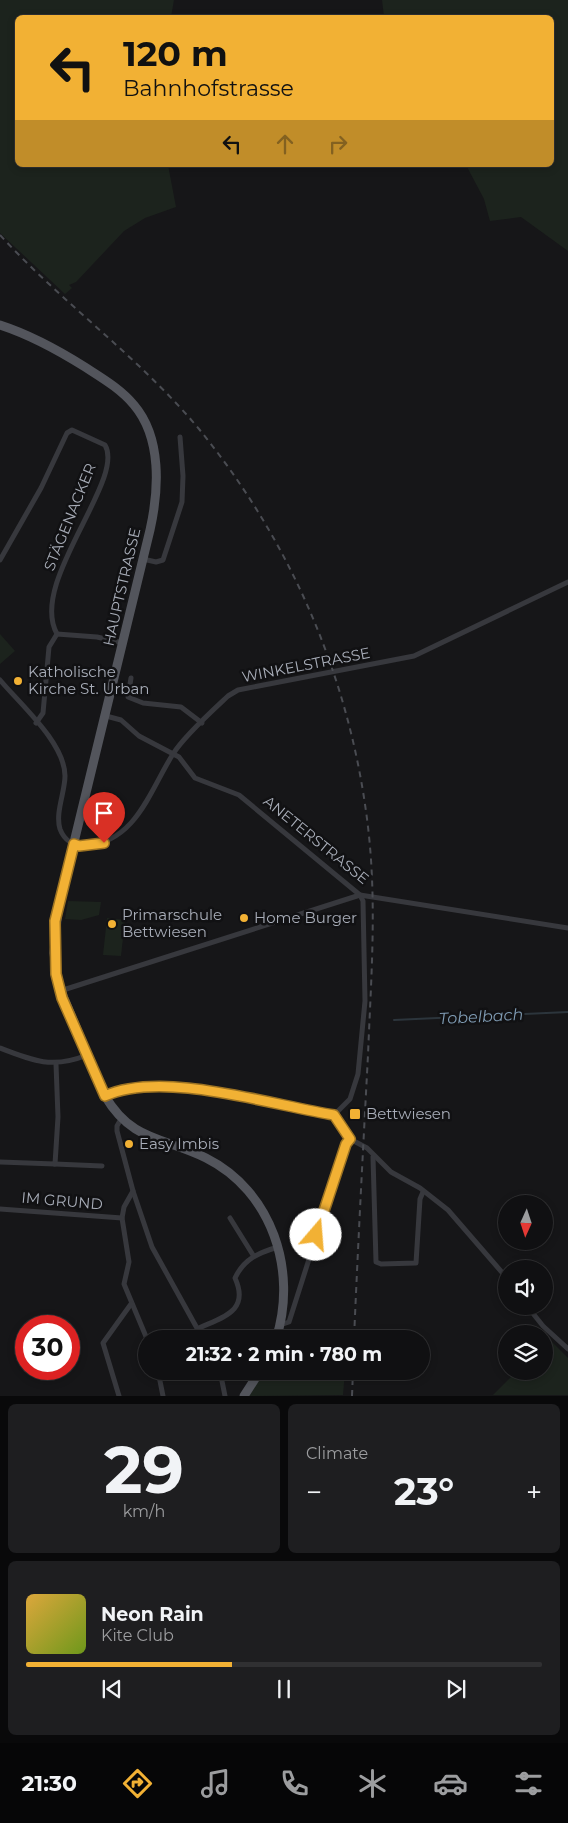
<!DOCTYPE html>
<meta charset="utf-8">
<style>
:root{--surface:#101012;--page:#1e1e20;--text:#f1f3f6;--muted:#9c9d9f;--line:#303032;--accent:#f2b134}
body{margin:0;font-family:Montserrat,sans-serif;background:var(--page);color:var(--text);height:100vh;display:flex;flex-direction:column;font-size:19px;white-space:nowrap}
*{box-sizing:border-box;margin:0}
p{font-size:16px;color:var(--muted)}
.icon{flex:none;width:28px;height:28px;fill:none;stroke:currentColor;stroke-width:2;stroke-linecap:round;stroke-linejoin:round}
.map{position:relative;height:1396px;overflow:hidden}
.details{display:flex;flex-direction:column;gap:8px;padding:8px;background:#09090a;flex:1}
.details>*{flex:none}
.hud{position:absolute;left:15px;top:15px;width:539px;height:152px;border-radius:8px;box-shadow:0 2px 8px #0003,0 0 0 1px var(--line);background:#f2b134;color:#111;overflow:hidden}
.needle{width:32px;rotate:183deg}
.fabs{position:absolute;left:498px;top:1195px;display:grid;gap:10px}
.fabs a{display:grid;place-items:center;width:55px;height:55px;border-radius:50%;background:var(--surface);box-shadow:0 2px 8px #0003,0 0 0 1px var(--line);font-size:25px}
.speed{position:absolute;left:15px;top:1315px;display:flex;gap:10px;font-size:25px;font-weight:700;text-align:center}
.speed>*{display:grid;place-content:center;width:65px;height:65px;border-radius:50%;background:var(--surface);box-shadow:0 2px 8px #0003,0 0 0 1px var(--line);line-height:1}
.speed .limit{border:8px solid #d22;background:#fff;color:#111}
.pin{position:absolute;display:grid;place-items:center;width:42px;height:42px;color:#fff;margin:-51px -21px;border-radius:50% 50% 50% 0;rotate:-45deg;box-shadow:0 0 5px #0007}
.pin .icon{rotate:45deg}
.me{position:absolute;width:55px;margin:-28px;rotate:18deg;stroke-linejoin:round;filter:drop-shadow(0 0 4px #0008)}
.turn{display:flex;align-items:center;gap:18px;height:105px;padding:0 25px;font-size:22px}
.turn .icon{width:65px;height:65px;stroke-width:2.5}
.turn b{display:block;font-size:35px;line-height:42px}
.lanes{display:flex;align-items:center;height:48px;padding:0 25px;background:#0003;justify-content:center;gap:25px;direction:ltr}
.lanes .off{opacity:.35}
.big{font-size:38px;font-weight:700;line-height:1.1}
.details .tile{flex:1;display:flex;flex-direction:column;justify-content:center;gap:8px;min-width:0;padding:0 18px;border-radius:8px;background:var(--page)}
.details .dial{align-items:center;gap:0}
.dial b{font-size:65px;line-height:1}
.song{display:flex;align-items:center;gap:15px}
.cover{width:60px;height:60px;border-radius:8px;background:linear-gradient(135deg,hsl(40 70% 55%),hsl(80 70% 35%))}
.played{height:5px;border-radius:2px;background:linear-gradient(90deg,var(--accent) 40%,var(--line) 40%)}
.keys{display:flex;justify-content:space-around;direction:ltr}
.heat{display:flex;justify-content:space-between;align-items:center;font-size:28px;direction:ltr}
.details .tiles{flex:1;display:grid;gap:8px;grid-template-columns:1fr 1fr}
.tile:last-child{grid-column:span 2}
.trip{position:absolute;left:138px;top:1330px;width:292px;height:50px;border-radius:25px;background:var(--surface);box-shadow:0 2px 8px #0003,0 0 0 1px var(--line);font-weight:700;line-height:50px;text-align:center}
.menu{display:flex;height:80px;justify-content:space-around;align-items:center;background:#060607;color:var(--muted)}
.menu .icon{width:35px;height:35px}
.menu .on{color:var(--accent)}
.menu b{font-size:22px;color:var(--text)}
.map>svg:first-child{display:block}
.green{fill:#1c231d}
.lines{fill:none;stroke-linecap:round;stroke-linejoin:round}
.stream{stroke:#2c353c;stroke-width:2}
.minor{stroke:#37383d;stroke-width:5}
.primary{stroke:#53555c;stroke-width:9}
.rail{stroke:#4a4c52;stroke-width:2;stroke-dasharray:6 5;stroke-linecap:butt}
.route-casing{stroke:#9d7322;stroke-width:12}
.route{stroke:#f2b134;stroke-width:9}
.poi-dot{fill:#f2b134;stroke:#111113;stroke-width:2}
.labels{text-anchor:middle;stroke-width:5;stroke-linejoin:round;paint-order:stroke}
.street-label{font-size:15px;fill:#a8adb8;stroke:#111113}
.poi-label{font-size:15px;fill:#a8adb8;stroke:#111113;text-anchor:start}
.water-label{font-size:16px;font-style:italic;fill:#7f9bb3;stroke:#111113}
</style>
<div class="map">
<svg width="568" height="1396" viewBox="0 0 568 1396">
<rect width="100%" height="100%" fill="#161618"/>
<g class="green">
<path d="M 0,0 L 174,0 L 171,17 L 18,18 L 18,165 L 168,165 L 176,207 L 145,218 L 124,231 L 76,282 L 69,285 L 72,288 L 65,294 L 0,233 Z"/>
<path d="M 382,0 L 568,0 L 568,251 L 521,217 L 490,221 L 484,199 L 466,165 L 551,165 L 551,18 L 384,17 Z"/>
<path d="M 0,634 L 15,651 L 0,664 Z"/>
<path d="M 68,901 L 101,902 L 99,915 L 81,920 L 65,919 Z"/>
<path d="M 107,918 L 125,920 L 121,956 L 103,955 Z"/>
<path d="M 549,1339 L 568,1358 L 568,1395 L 493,1395 L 517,1371 L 544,1371 L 544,1344 Z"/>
<path d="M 264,1371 L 345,1371 L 343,1395 L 249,1396 Z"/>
</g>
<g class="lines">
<path class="stream" d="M 394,1020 L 568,1012"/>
<g class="minor">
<path d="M 143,559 L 156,562 L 163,560 L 182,502 L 183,476 L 180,437"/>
<path d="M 0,560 L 41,488 L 67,433 L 72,430 L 105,445 C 126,480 28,583 57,634"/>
<path d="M 131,678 L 128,697 L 143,703 L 181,707 L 202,723"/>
<path d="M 0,680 C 20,704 65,743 65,776 C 65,792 55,813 60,829 C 64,840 74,847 86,846 C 137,841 150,790 173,754 C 184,736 212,711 228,696 L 238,690 L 414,656 L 568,582"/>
<path d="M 106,716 L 121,720 L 139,736 L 179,757 L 195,778 L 239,795 L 360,895 L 363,901 L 365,1001 L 358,1074 L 350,1099 L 334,1115"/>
<path d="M 36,723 L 43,713 L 49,647 L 57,634 L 97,637 L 123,643"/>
<path d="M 60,991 L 360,895 L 568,928"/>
<path d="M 0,1048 C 33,1061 53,1069 87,1055"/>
<path d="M 105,1096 L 143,1088 L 179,1086 L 334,1115 L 350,1139 L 346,1143 L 289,1322 L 280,1325"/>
<path d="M 121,1119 L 117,1126 L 117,1131 L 133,1191 L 152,1247 L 203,1339"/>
<path d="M 350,1139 L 367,1148 L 391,1172 L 420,1188 L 448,1210 L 506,1277"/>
<path d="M 373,1157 L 376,1262 L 381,1264 L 416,1263 L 420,1199 L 423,1192"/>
<path d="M 0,1162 L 55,1164 L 58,1117 L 56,1064"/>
<path d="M 55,1164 L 102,1166"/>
<path d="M 133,1191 L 124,1207 L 122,1218 L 129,1262 L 124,1284 L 147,1339"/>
<path d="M 0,1209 L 122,1218"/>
<path d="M 230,1218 L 253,1255"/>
<path d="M 527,1306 L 543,1326 L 568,1349"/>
<path d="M 199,1328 C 223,1317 250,1311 235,1278 C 244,1259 258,1253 278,1247"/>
<path d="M 158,1371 L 163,1396"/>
<path d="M 220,1371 L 225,1396"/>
<path d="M 119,1396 L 103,1343 L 131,1304"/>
</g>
<g class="primary">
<path d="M 0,325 C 31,335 58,350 85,367 C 102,378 121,389 134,405 C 162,438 159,490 150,530 L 58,908 L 54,953 L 58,984 L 105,1096 C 132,1142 164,1137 206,1158 C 272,1191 298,1271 276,1339"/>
<path d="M 244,1396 L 260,1371"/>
</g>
<g class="rail">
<path d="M 0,235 C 62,303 139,357 199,429 C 292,543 351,681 368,827 C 377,903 371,979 368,1055 C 363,1150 358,1244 354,1339"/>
<path d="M 352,1396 L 353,1371"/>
</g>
</g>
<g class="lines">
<defs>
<path id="route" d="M 104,843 L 79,846 L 74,844 L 55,921 L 56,974 L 62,998 L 105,1096 C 163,1070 271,1105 334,1115 L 350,1139 L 346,1144 L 316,1235"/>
</defs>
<use href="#route" class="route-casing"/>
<use href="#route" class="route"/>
</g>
<g class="poi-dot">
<circle cx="18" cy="681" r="5"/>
<circle cx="244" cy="918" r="5"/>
<circle cx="112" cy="924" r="5"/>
<rect x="349" y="1108" width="12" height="12" rx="2.5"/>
<circle cx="129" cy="1144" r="5"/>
</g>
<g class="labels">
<g class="street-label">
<text transform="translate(70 517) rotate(-68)" y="5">STÄGENACKER</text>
<text transform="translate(122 587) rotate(-77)" y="5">HAUPTSTRASSE</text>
<text transform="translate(306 665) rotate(-11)" y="5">WINKELSTRASSE</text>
<text transform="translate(316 840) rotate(39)" y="5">ANETERSTRASSE</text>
<text transform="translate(62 1201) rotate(5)" y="5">IM GRUND</text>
</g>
<g class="poi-label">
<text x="28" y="677">Katholische<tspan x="28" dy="17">Kirche St. Urban</tspan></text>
<text x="122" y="920">Primarschule<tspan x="122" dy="17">Bettwiesen</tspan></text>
<text x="254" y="923">Home Burger</text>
<text x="366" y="1119">Bettwiesen</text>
<text x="139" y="1149">Easy Imbis</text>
</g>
<g class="water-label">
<text transform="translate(481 1016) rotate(-3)" y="6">Tobelbach</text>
</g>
</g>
</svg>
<div class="fabs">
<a><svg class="needle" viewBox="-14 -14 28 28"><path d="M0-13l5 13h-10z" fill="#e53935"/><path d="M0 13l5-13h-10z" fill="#9c9d9f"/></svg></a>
<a><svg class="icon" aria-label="sound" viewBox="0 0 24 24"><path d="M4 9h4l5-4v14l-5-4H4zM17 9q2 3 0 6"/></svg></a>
<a><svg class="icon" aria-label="layers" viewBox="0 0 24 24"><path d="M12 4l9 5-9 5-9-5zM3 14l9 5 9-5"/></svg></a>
</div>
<div class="speed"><div class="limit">30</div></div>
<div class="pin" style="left:104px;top:843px;background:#d93025"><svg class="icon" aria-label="arrive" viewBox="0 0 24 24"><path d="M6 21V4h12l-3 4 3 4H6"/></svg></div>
<svg class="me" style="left:316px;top:1235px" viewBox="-20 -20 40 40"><circle r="19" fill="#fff"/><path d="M0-13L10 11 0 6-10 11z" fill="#f2b134"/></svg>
<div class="trip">21:32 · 2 min · 780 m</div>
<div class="hud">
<div class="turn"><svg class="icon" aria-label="left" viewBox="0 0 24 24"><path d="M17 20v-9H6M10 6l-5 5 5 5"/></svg><div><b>120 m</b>Bahnhofstrasse</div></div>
<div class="lanes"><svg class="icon" aria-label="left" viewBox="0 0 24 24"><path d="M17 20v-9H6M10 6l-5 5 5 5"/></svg><svg class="icon off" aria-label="ahead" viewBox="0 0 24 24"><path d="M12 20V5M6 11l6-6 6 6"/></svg><svg class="icon off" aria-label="right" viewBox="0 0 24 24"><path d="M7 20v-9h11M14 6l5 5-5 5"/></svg></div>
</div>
</div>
<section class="details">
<div class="tiles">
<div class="tile dial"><b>29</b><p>km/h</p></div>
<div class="tile"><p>Climate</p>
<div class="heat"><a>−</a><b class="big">23°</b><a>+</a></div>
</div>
<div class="tile">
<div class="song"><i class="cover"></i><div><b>Neon Rain</b><p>Kite Club</p></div></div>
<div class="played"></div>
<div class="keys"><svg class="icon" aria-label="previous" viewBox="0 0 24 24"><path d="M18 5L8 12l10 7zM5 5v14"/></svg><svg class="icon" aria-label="pause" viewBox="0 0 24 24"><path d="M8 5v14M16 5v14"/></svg><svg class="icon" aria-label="next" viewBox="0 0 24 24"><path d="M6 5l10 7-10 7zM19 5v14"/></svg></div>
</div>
</div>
</section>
<nav class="menu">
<b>21:30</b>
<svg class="icon on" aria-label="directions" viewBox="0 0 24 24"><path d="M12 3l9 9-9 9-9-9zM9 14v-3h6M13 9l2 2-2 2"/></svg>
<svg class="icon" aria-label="music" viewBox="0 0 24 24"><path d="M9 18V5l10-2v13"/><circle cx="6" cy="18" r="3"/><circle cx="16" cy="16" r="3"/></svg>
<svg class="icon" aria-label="phone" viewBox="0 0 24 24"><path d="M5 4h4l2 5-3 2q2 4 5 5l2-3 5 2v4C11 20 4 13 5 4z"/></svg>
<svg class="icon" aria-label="climate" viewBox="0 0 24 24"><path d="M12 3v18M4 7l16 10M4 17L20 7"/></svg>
<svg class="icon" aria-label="car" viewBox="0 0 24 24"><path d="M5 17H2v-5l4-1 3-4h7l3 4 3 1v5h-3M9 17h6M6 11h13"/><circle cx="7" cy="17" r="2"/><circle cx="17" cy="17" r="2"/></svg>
<svg class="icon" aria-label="filters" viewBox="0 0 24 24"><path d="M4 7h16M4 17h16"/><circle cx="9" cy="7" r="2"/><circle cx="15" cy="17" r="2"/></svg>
</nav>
